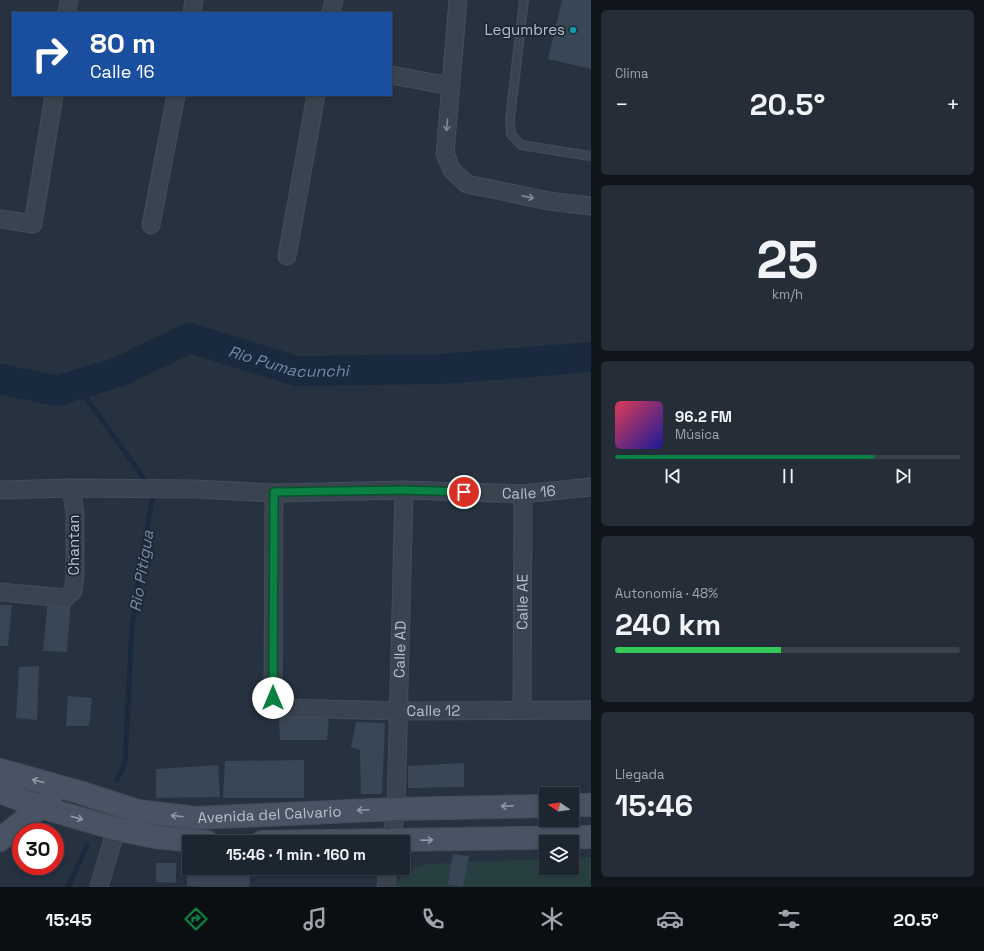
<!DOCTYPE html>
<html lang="es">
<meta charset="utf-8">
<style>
:root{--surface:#1c2630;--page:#252e38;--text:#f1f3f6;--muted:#a0a5ab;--line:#3a434c;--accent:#0b8043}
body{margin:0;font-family:"Space Grotesk",sans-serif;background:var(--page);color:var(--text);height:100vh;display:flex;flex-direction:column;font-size:15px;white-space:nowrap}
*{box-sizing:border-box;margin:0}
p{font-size:13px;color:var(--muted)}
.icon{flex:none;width:22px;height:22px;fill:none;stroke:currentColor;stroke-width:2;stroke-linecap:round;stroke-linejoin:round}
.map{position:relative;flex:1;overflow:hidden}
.panel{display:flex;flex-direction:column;gap:10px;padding:10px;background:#0f151a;width:393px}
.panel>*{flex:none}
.banner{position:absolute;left:12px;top:12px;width:380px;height:84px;border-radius:0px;box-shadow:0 2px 6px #0003,0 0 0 1px var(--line);background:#1a4fa0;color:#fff;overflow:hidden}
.needle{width:26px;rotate:283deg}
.fabs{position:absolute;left:539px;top:787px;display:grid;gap:8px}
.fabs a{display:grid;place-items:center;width:40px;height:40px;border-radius:0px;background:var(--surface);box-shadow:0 2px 6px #0003,0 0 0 1px var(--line);font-size:20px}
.speed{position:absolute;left:12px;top:823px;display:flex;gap:8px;font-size:20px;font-weight:700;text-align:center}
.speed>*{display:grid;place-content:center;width:52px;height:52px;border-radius:50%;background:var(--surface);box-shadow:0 2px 6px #0003,0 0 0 1px var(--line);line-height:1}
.speed .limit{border:6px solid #d22;background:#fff;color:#111}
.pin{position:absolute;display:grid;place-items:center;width:34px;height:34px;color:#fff;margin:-17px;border:2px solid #fff;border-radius:50%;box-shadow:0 1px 4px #0007}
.me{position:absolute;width:44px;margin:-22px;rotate:0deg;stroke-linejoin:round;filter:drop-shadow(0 0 3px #0008)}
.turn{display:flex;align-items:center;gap:14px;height:84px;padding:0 12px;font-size:18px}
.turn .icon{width:52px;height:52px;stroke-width:2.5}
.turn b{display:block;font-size:28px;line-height:34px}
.big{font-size:30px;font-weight:700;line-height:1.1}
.panel .tile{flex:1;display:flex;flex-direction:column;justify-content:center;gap:6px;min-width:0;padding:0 14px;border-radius:6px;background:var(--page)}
.panel .dial{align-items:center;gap:0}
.dial b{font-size:52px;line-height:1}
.song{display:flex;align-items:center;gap:12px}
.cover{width:48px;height:48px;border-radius:6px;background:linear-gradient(135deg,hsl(350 70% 55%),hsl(240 70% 35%))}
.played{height:4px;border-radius:2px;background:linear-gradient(90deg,var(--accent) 75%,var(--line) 75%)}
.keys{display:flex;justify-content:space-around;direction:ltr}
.heat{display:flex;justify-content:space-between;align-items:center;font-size:22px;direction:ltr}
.charge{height:6px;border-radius:3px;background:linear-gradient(90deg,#34c759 48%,var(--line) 0)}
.trip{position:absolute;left:182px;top:835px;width:228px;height:40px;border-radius:0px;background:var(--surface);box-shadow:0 2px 6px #0003,0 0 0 1px var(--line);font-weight:700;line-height:40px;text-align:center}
.tab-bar{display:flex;height:64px;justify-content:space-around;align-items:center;background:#0b0f13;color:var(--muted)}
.tab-bar .icon{width:28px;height:28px}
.tab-bar .selected{color:var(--accent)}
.tab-bar b{font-size:18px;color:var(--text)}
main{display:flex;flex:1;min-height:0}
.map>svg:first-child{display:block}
.green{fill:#283f41}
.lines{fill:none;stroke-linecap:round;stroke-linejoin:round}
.stream{stroke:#19293e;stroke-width:5}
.river{stroke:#19293e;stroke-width:30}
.building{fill:#384656}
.lane-casing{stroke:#444d59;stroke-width:10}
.street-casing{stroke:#444d59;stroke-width:19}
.secondary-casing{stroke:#444d59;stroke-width:24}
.lane{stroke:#3a4450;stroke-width:8}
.street{stroke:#3a4450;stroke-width:17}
.secondary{stroke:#485363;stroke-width:22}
.oneway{stroke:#7f8893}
.oneway2{stroke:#9099a6}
.route-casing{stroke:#07532c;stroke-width:10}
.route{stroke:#0b8043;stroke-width:7}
.culture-dot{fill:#0f9aa8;stroke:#1f2935;stroke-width:1.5}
.labels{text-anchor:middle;stroke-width:4;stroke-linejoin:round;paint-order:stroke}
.poi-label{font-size:15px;fill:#b7bfca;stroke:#1f2935;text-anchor:end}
.street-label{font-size:15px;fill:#b7bfca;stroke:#1f2935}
.water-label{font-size:16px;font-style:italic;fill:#718aa8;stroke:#1f2935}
</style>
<main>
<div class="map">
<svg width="591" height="887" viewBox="0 0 591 887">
<rect width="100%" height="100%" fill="#263240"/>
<path class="green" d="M 591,857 L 591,887 L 394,887 L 404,872 L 426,864 L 546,859 L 546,868 L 572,868 L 572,858 Z"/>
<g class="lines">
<g class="stream">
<path d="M 77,385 L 153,491 L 132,626 L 125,763 L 117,780"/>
<path d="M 68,887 L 87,846"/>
</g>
<path class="river" id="s1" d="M 0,379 L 57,391 L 121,371 L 189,338 L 297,371 L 441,369 L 591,357"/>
</g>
<g class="building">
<path d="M 562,0 L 591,0 L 591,69 L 548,59 Z"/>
<path d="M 48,599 L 71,600 L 67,652 L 43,651 Z"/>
<path d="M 0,605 L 12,605 L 8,646 L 0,646 Z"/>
<path d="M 39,666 L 37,720 L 16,718 L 19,667 Z"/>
<path d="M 68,696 L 92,698 L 89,726 L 66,726 Z"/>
<path d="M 279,717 L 329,717 L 327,740 L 280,740 Z"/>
<path d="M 356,722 L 385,723 L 382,794 L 361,794 L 360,750 L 351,747 Z"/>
<path d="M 304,760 L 304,798 L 223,798 L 225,761 Z"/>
<path d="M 464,763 L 464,787 L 408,788 L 408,766 Z"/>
<path d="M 218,765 L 220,797 L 156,798 L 156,769 Z"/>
<path d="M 453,854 L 469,856 L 463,887 L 448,884 Z"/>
<path d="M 187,859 L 189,859 L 189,868 L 251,868 L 249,887 L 201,887 L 187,886 Z"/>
<path d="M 156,863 L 176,863 L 176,883 L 156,882 Z"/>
</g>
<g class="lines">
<defs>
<path id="lane" d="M 524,0 L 510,119 L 511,134 L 521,145 L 591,156"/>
<g id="street">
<path d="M 458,0 L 445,154 L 452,170 L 467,184 L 549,201 L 591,206"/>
<path d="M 67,13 L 69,0"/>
<path d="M 192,13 L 194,0"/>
<path d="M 331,13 L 334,0"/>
<path d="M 391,75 L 450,86"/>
<path d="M 0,219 L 33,224 L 54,95"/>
<path d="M 151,225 L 176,95"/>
<path d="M 287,256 L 316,95"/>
<path id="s2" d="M 0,490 L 71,488 L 195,489 L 274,493 L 404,490 L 523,494 L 591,487"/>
<path id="s3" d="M 274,493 L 273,698 L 277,705 L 287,708 L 398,711 L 591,710"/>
<path d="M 0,592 L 65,598 L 73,591 L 75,576 L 75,513 L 71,488"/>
<path id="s4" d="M 522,710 L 523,494"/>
<path id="s5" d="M 391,842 L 396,809 L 404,490"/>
<path d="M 99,887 L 116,829"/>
<path d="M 386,887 L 388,868"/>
</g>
<g id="secondary">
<path id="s6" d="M 0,770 L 79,792 L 137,811 L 196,818 L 396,809 L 546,806"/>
<path d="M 0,792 L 41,807 L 116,829 L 155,837 L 207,842"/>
<path d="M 572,805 L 591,805"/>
<path d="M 0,840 C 16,825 34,814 50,799"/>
<path d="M 262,842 L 591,837"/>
</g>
</defs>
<use href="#lane" class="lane-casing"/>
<use href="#street" class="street-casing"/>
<use href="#secondary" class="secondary-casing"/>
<use href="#lane" class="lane"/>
<use href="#street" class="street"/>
<use href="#secondary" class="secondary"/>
</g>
<defs><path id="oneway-shaft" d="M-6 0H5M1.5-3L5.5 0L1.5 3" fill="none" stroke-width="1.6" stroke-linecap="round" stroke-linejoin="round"/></defs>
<g class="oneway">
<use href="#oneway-shaft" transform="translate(447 125) rotate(95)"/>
<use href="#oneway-shaft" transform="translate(528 197) rotate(11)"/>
</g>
<g class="oneway2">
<use href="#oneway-shaft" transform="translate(38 781) rotate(-165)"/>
<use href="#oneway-shaft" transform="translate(507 806) rotate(179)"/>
<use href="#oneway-shaft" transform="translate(363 810) rotate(177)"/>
<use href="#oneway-shaft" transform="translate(177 816) rotate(-173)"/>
<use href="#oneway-shaft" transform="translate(77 818) rotate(16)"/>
<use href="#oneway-shaft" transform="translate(427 840) rotate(-1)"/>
</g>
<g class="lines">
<defs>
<path id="route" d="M 273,698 L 274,492 L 404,490 L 464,492"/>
</defs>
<use href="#route" class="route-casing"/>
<use href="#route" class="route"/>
</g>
<circle class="culture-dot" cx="573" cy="30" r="4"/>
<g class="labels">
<g class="poi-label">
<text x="565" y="35">Legumbres</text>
</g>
<g class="street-label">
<text dy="5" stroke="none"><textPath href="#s2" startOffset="529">Calle 16</textPath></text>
<text transform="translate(74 545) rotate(-90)" y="5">Chantan</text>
<text dy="5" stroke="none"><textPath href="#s4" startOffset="108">Calle AE</textPath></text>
<text dy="5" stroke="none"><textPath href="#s5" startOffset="193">Calle AD</textPath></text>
<text dy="5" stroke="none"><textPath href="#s3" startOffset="370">Calle 12</textPath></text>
<text dy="5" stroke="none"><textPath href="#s6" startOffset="276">Avenida del Calvario</textPath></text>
</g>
<g class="water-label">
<text dy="6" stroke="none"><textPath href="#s1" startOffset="304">Rio Pumacunchi</textPath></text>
<text transform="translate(141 571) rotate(-81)" y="6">Rio Pitigua</text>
</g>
</g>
</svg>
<div class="fabs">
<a><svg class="needle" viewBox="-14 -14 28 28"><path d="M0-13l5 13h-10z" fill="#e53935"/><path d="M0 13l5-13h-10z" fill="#a0a5ab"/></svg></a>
<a><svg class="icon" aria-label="layers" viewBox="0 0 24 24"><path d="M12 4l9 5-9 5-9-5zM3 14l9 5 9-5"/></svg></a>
</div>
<div class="speed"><div class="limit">30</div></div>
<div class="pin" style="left:464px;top:492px;background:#d93025"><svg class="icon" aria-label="arrive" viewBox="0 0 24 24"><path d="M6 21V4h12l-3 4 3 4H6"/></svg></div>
<svg class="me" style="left:273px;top:698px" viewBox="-20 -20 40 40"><circle r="19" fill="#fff"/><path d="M0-13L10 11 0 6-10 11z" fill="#0b8043"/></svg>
<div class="trip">15:46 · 1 min · 160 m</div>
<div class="banner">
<div class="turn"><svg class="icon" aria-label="right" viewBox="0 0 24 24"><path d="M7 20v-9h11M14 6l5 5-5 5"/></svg><div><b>80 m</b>Calle 16</div></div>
</div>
</div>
<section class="panel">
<div class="tile"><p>Clima</p>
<div class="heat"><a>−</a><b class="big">20.5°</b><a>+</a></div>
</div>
<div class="tile dial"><b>25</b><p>km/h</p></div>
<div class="tile">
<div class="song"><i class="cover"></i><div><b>96.2 FM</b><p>Música</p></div></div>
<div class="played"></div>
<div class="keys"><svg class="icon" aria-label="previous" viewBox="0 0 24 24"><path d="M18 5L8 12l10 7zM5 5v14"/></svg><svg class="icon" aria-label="pause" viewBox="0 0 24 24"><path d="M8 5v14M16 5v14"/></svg><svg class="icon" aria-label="next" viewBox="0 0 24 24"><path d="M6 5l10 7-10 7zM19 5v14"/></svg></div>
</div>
<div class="tile"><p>Autonomía · 48%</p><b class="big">240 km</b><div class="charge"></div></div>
<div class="tile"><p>Llegada</p><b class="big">15:46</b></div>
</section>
</main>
<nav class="tab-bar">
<b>15:45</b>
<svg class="icon selected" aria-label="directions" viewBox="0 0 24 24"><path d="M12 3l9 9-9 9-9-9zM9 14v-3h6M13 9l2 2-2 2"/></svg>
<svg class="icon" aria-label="music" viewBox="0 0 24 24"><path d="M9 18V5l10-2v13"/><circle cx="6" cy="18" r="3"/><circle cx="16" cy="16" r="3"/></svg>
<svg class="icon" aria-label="phone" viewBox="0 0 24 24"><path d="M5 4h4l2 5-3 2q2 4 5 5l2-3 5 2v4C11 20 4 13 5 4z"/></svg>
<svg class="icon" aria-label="climate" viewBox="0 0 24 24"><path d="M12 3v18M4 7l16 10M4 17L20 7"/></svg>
<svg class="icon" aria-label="car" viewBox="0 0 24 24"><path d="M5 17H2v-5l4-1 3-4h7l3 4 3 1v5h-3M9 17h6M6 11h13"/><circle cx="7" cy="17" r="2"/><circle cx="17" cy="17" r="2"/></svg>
<svg class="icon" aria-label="filters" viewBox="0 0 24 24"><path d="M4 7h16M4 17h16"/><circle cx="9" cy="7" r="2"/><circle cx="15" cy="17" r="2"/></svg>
<b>20.5°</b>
</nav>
